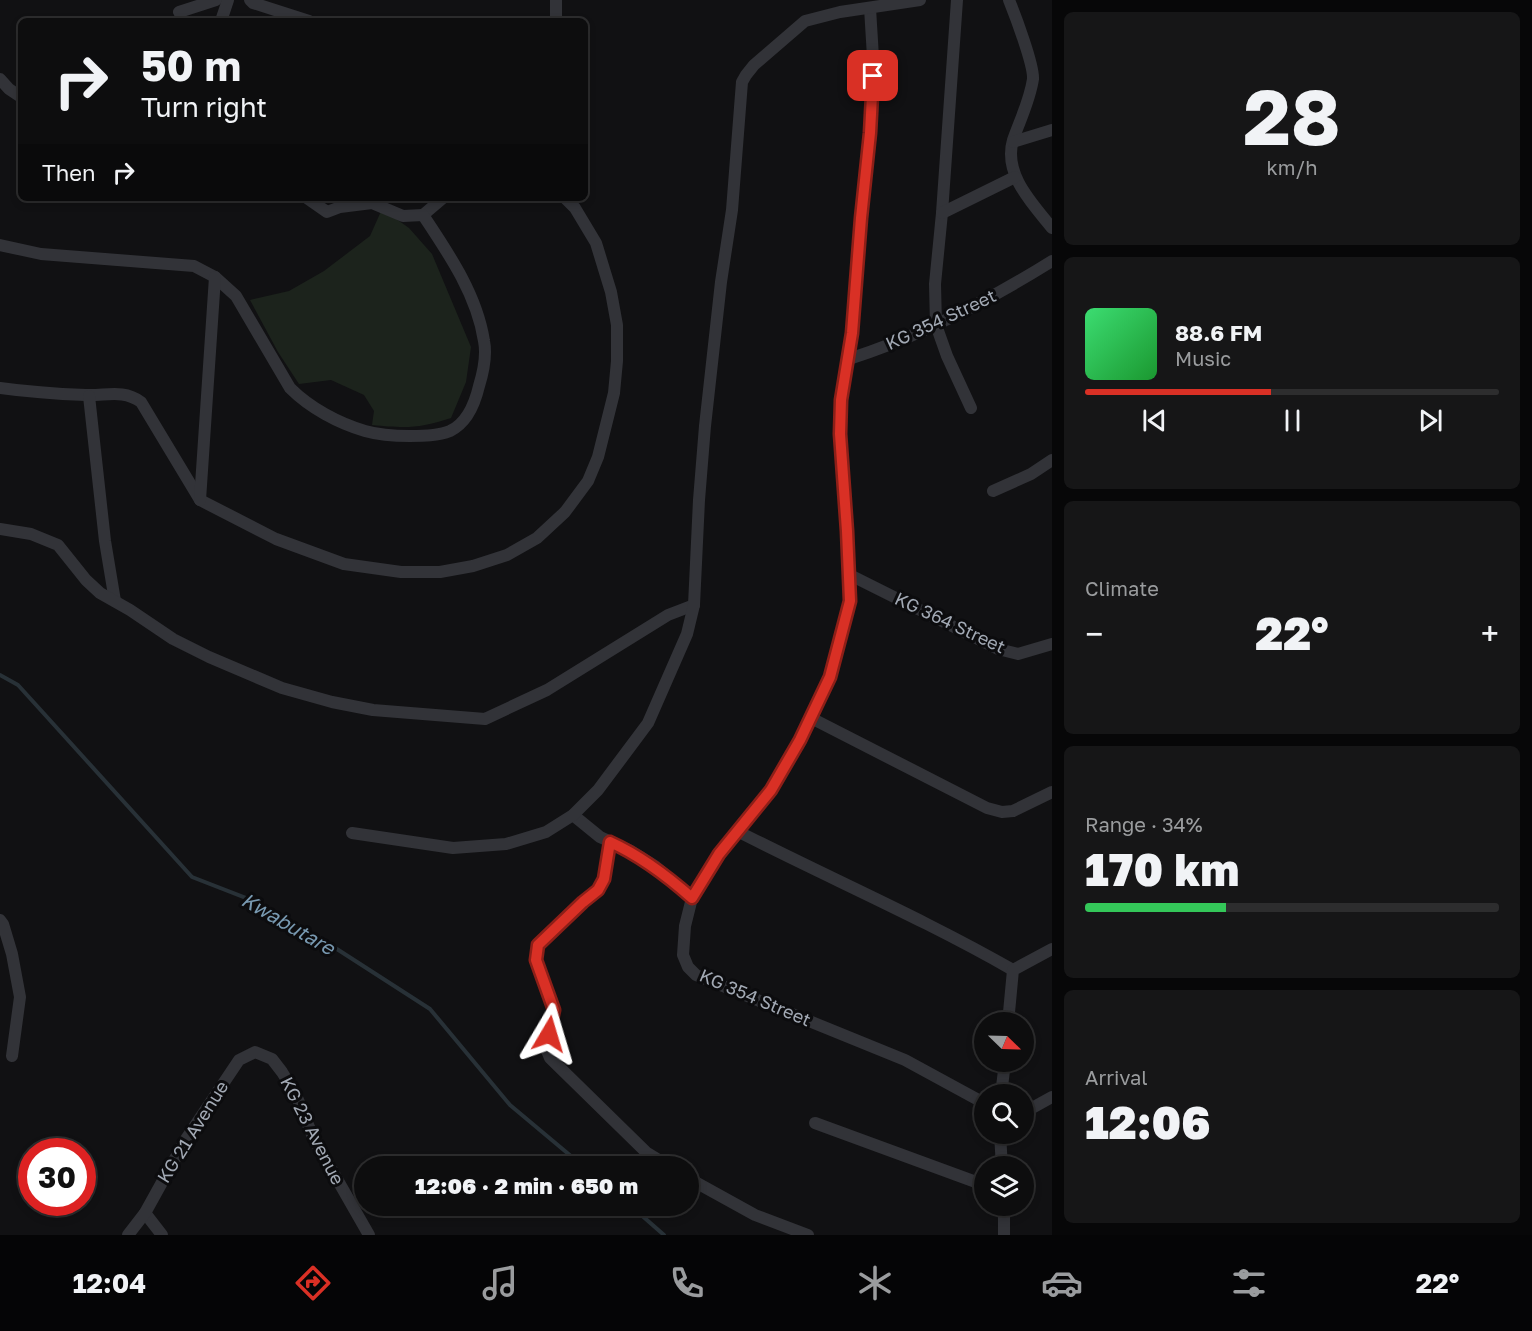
<!DOCTYPE html>
<meta charset="utf-8">
<style>
:root{--surface:#0d0d0e;--page:#161617;--text:#f1f3f6;--muted:#9a9c9e;--line:#2d2d2e;--accent:#d93025}
body{margin:0;font-family:"Golos Text",sans-serif;background:var(--page);color:var(--text);height:100vh;display:flex;flex-direction:column;font-size:22px;white-space:nowrap}
*{box-sizing:border-box;margin:0}
p{font-size:20px;color:var(--muted)}
.icon{flex:none;width:33px;height:33px;fill:none;stroke:currentColor;stroke-width:2;stroke-linecap:round;stroke-linejoin:round}
.map{position:relative;flex:1;overflow:hidden}
.panel{display:flex;flex-direction:column;gap:12px;padding:12px;background:#070708;width:480px}
.panel>*{flex:none}
.guide{position:absolute;left:18px;top:18px;width:570px;height:183px;border-radius:9px;box-shadow:0 3px 9px #0003,0 0 0 2px var(--line);background:#0d0d0e;color:var(--text);overflow:hidden}
.needle{width:39px;rotate:113deg}
.controls{position:absolute;left:974px;top:1012px;display:grid;gap:12px}
.controls a{display:grid;place-items:center;width:60px;height:60px;border-radius:50%;background:var(--surface);box-shadow:0 3px 9px #0003,0 0 0 2px var(--line);font-size:30px}
.speed{position:absolute;left:18px;top:1138px;display:flex;gap:12px;font-size:30px;font-weight:700;text-align:center}
.speed>*{display:grid;place-content:center;width:78px;height:78px;border-radius:50%;background:var(--surface);box-shadow:0 3px 9px #0003,0 0 0 2px var(--line);line-height:1}
.speed .limit{border:9px solid #d22;background:#fff;color:#111}
.pin{position:absolute;display:grid;place-items:center;width:51px;height:51px;color:#fff;margin:-26px;border-radius:12px;box-shadow:0 3px 9px #0006}
.me{position:absolute;width:66px;margin:-33px;rotate:7deg;stroke-linejoin:round;filter:drop-shadow(0 0 4px #0008)}
.turn{display:flex;align-items:center;gap:21px;height:126px;padding:0 24px;font-size:27px}
.turn .icon{width:78px;height:78px;stroke-width:2.5}
.turn b{display:block;font-size:42px;line-height:51px}
.then{display:flex;align-items:center;height:57px;padding:0 24px;background:#0003;gap:12px;font-size:22px}
.big{font-size:45px;font-weight:800;line-height:1.1}
.panel .tile{flex:1;display:flex;flex-direction:column;justify-content:center;gap:9px;min-width:0;padding:0 21px;border-radius:9px;background:var(--page)}
.panel .dial{align-items:center;gap:0}
.dial b{font-size:78px;line-height:1}
.song{display:flex;align-items:center;gap:18px}
.cover{width:72px;height:72px;border-radius:9px;background:linear-gradient(135deg,hsl(140 70% 55%),hsl(130 70% 35%))}
.played{height:6px;border-radius:3px;background:linear-gradient(90deg,var(--accent) 45%,var(--line) 45%)}
.keys{display:flex;justify-content:space-around;direction:ltr}
.heat{display:flex;justify-content:space-between;align-items:center;font-size:33px;direction:ltr}
.charge{height:9px;border-radius:4px;background:linear-gradient(90deg,#34c759 34%,var(--line) 0)}
.trip{position:absolute;left:354px;top:1156px;width:345px;height:60px;border-radius:30px;background:var(--surface);box-shadow:0 3px 9px #0003,0 0 0 2px var(--line);font-weight:800;line-height:60px;text-align:center}
.menu{display:flex;height:96px;justify-content:space-around;align-items:center;background:#050506;color:var(--muted)}
.menu .icon{width:42px;height:42px}
.menu .selected{color:var(--accent)}
.menu b{font-size:27px;color:var(--text)}
main{display:flex;flex:1;min-height:0}
.map>svg:first-child{display:block}
.green{fill:#1c231c}
.lines{fill:none;stroke-linecap:round;stroke-linejoin:round}
.stream{stroke:#283137;stroke-width:4}
.minor{stroke:#323338;stroke-width:12}
.route-casing{stroke:#8d1f18;stroke-width:15}
.route{stroke:#d93025;stroke-width:10}
.labels{text-anchor:middle;stroke-width:6;stroke-linejoin:round;paint-order:stroke}
.street-label{font-size:18px;fill:#a2a9b4;stroke:#0c0c0e}
.water-label{font-size:20px;font-style:italic;fill:#7899b1;stroke:#0c0c0e}
</style>
<main>
<div class="map">
<svg width="1052" height="1235" viewBox="0 0 1052 1235">
<rect width="100%" height="100%" fill="#111113"/>
<path class="green" d="M 382,209 L 409,228 L 432,254 L 471,347 L 466,382 L 451,418 C 418,429 405,428 372,425 L 374,411 L 364,395 L 331,380 L 299,384 L 278,352 L 250,300 L 289,291 L 324,271 L 370,236 Z"/>
<g class="lines">
<g class="stream">
<path d="M 0,675 L 18,685 L 192,877 L 259,903 L 326,942 L 430,1009 L 510,1105 L 584,1167"/>
<path d="M 631,1206 L 664,1235"/>
</g>
<g class="minor">
<path d="M 250,0 L 253,3 L 309,21"/>
<path d="M 556,0 L 556,21"/>
<path d="M 957,0 L 942,213 L 935,284 L 936,325 L 947,356 L 971,408"/>
<path d="M 1009,0 C 1015,15 1034,65 1033,79 C 1030,100 1020,120 1013,140 C 1003,174 1032,203 1052,228"/>
<path d="M 870,8 L 873,57 L 871,133 L 861,218 L 852,333 L 841,400 L 840,434 L 847,531 L 850,601 L 830,677 L 800,740 L 771,790 L 719,854 L 692,898 L 685,926 L 683,955 L 688,967 L 696,975 L 905,1060 L 984,1103"/>
<path d="M 179,12 L 216,0"/>
<path d="M 221,21 L 228,0"/>
<path d="M 0,79 L 9,89 L 21,97"/>
<path d="M 1013,142 L 1052,130"/>
<path d="M 942,213 L 1015,177"/>
<path d="M 423,215 L 443,198"/>
<path d="M 0,245 L 41,254 L 194,266 L 215,277 L 236,296 L 290,388 C 310,408 338,423 365,431 C 379,435 395,436 410,436 C 423,436 438,436 450,431 C 467,423 475,403 479,386 C 483,373 487,356 484,341 C 477,295 449,254 423,215 L 403,216 L 372,203 L 340,207 L 327,212 L 307,198"/>
<path d="M 849,359 C 921,336 988,301 1052,261"/>
<path d="M 0,388 C 28,392 57,394 86,395 C 106,396 123,389 141,402 L 200,500 L 276,539 L 344,564 L 401,572 L 440,572 L 473,566 L 507,555 L 537,538 L 565,512 L 588,481 L 598,457 L 614,393 L 617,361 L 617,325 L 611,292 L 596,243 L 575,208 L 565,198"/>
<path d="M 89,396 L 105,541 L 115,601"/>
<path d="M 993,491 L 1031,474 L 1052,460"/>
<path d="M 200,500 L 215,277"/>
<path d="M 0,529 L 31,534 L 58,545 L 86,580 L 100,593 L 130,610 L 173,639 L 209,657 L 282,688 L 332,702 L 373,710 L 485,719 L 547,690 L 668,615 L 694,605"/>
<path d="M 850,575 L 998,649 L 1018,654 L 1052,644"/>
<path d="M 811,718 L 987,808 L 1002,812 L 1013,811 L 1052,792"/>
<path d="M 573,815 L 600,837 L 631,851 L 655,866 L 692,898"/>
<path d="M 737,831 C 829,878 924,919 1013,970"/>
<path d="M 352,833 L 453,848 L 506,844 L 546,832 L 573,815 L 598,790 L 648,723 L 687,634 L 694,605 L 699,500 L 705,426 L 721,282 L 732,210 L 742,82 L 746,75 L 754,65 L 805,21 L 840,12 L 920,0"/>
<path d="M 610,842 L 604,879 L 598,890 L 583,902 L 538,945 L 536,960 L 554,1010 L 545,1046 L 550,1058 L 647,1153 L 670,1167"/>
<path d="M 0,920 L 3,924 L 12,954 L 20,997 L 12,1056"/>
<path d="M 1008,1023 L 1013,970 L 1052,949"/>
<path d="M 1001,1095 L 1005,1062"/>
<path d="M 1023,1113 L 1052,1097"/>
<path d="M 815,1123 L 984,1185"/>
<path d="M 1000,1134 L 1002,1167"/>
<path d="M 688,1178 L 755,1215 L 808,1235"/>
<path d="M 145,1213 L 162,1235"/>
<path d="M 128,1235 L 145,1213 L 186,1139 L 239,1060 L 255,1052 L 272,1059 L 282,1072 L 296,1095 L 313,1137 L 369,1235"/>
<path d="M 1004,1235 L 1004,1206"/>
</g>
</g>
<g class="lines">
<defs>
<path id="route" d="M 549,1034 L 554,1010 L 536,960 L 538,945 L 583,902 L 598,890 L 604,879 L 610,842 C 641,856 666,875 692,898 L 719,854 L 771,790 L 800,740 L 830,677 L 850,601 L 847,531 L 840,434 L 841,400 L 852,333 L 861,218 L 870,133 L 873,76"/>
</defs>
<use href="#route" class="route-casing"/>
<use href="#route" class="route"/>
</g>
<g class="labels">
<g class="street-label">
<text transform="translate(941 320) rotate(-25)" y="6">KG 354 Street</text>
<text transform="translate(950 623) rotate(25)" y="6">KG 364 Street</text>
<text transform="translate(755 998) rotate(23)" y="6">KG 354 Street</text>
<text transform="translate(312 1131) rotate(63)" y="6">KG 23 Avenue</text>
<text transform="translate(193 1132) rotate(-58)" y="6">KG 21 Avenue</text>
</g>
<g class="water-label">
<text transform="translate(288 924) rotate(30)" y="7">Kwabutare</text>
</g>
</g>
</svg>
<div class="controls">
<a><svg class="needle" viewBox="-14 -14 28 28"><path d="M0-13l5 13h-10z" fill="#e53935"/><path d="M0 13l5-13h-10z" fill="#9a9c9e"/></svg></a>
<a><svg class="icon" aria-label="search" viewBox="0 0 24 24"><circle cx="10" cy="10" r="6"/><path d="M15 15l6 6"/></svg></a>
<a><svg class="icon" aria-label="layers" viewBox="0 0 24 24"><path d="M12 4l9 5-9 5-9-5zM3 14l9 5 9-5"/></svg></a>
</div>
<div class="speed"><div class="limit">30</div></div>
<div class="pin" style="left:873px;top:76px;background:#d93025"><svg class="icon" aria-label="arrive" viewBox="0 0 24 24"><path d="M6 21V4h12l-3 4 3 4H6"/></svg></div>
<svg class="me" style="left:549px;top:1034px" viewBox="-20 -20 40 40"><path d="M0-17L14 15 0 8-14 15z" fill="#d93025" stroke="#fff" stroke-width="4"/></svg>
<div class="trip">12:06 · 2 min · 650 m</div>
<div class="guide">
<div class="turn"><svg class="icon" aria-label="right" viewBox="0 0 24 24"><path d="M7 20v-9h11M14 6l5 5-5 5"/></svg><div><b>50 m</b>Turn right</div></div>
<div class="then">Then<svg class="icon" aria-label="right" viewBox="0 0 24 24"><path d="M7 20v-9h11M14 6l5 5-5 5"/></svg></div>
</div>
</div>
<section class="panel">
<div class="tile dial"><b>28</b><p>km/h</p></div>
<div class="tile">
<div class="song"><i class="cover"></i><div><b>88.6 FM</b><p>Music</p></div></div>
<div class="played"></div>
<div class="keys"><svg class="icon" aria-label="previous" viewBox="0 0 24 24"><path d="M18 5L8 12l10 7zM5 5v14"/></svg><svg class="icon" aria-label="pause" viewBox="0 0 24 24"><path d="M8 5v14M16 5v14"/></svg><svg class="icon" aria-label="next" viewBox="0 0 24 24"><path d="M6 5l10 7-10 7zM19 5v14"/></svg></div>
</div>
<div class="tile"><p>Climate</p>
<div class="heat"><a>−</a><b class="big">22°</b><a>+</a></div>
</div>
<div class="tile"><p>Range · 34%</p><b class="big">170 km</b><div class="charge"></div></div>
<div class="tile"><p>Arrival</p><b class="big">12:06</b></div>
</section>
</main>
<nav class="menu">
<b>12:04</b>
<svg class="icon selected" aria-label="directions" viewBox="0 0 24 24"><path d="M12 3l9 9-9 9-9-9zM9 14v-3h6M13 9l2 2-2 2"/></svg>
<svg class="icon" aria-label="music" viewBox="0 0 24 24"><path d="M9 18V5l10-2v13"/><circle cx="6" cy="18" r="3"/><circle cx="16" cy="16" r="3"/></svg>
<svg class="icon" aria-label="phone" viewBox="0 0 24 24"><path d="M5 4h4l2 5-3 2q2 4 5 5l2-3 5 2v4C11 20 4 13 5 4z"/></svg>
<svg class="icon" aria-label="climate" viewBox="0 0 24 24"><path d="M12 3v18M4 7l16 10M4 17L20 7"/></svg>
<svg class="icon" aria-label="car" viewBox="0 0 24 24"><path d="M5 17H2v-5l4-1 3-4h7l3 4 3 1v5h-3M9 17h6M6 11h13"/><circle cx="7" cy="17" r="2"/><circle cx="17" cy="17" r="2"/></svg>
<svg class="icon" aria-label="filters" viewBox="0 0 24 24"><path d="M4 7h16M4 17h16"/><circle cx="9" cy="7" r="2"/><circle cx="15" cy="17" r="2"/></svg>
<b>22°</b>
</nav>
